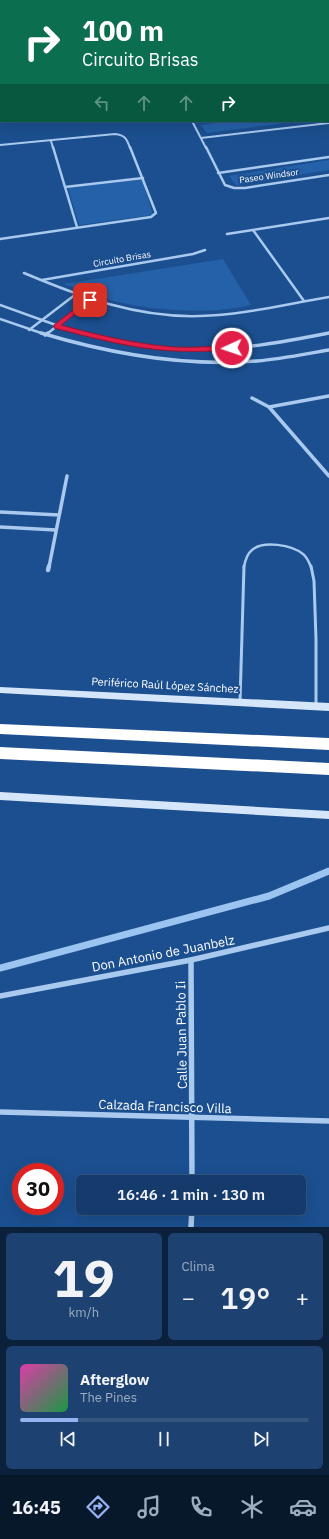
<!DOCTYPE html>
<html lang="es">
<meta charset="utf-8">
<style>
:root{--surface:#143b6b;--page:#1d4271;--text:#f1f3f6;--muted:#9dadc1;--line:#33557e;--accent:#95b2f1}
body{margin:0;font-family:"IBM Plex Sans",sans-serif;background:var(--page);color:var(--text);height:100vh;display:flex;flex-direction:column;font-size:15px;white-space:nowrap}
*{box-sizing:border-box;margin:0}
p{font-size:13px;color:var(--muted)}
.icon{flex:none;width:22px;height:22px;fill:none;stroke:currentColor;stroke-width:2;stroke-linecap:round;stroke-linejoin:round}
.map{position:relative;height:1227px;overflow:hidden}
.drawer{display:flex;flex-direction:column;gap:6px;padding:6px;background:#0b203b;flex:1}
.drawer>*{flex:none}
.hud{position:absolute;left:0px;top:0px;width:329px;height:122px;box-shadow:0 4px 16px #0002,0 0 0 1px var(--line);background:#0b6e4f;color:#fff;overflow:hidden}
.speed{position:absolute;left:12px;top:1163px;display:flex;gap:8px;font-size:20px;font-weight:700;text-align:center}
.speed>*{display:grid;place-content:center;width:52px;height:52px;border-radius:50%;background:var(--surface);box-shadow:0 4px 16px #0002,0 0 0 1px var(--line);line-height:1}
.speed .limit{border:6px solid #d22;background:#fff;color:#111}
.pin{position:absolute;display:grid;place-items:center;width:34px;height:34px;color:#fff;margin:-17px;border-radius:8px;box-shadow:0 2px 6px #0006}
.me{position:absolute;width:44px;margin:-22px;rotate:267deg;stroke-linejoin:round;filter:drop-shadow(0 0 3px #0008)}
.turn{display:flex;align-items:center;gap:14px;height:84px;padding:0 16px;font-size:18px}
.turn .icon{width:52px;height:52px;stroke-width:2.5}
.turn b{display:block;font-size:28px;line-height:34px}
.lanes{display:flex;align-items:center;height:38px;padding:0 16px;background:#0003;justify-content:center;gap:20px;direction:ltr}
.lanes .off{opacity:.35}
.big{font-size:30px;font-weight:600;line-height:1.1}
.drawer .tile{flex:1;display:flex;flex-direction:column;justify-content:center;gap:6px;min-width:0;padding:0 14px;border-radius:6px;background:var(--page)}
.drawer .dial{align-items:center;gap:0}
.dial b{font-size:52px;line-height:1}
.song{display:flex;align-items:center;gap:12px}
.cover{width:48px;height:48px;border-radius:6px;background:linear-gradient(135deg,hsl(320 70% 55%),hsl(140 70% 35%))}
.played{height:4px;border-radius:2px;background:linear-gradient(90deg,var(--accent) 20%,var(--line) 20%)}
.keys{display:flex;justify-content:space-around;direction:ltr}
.heat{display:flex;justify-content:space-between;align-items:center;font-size:22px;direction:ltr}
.drawer .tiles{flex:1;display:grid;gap:6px;grid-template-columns:1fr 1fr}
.tile:last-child{grid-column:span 2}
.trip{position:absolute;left:76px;top:1175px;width:230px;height:40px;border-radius:6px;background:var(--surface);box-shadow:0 4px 16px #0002,0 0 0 1px var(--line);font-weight:600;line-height:40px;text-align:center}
.dock{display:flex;height:64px;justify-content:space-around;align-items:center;background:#08182b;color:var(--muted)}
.dock .icon{width:28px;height:28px}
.dock .current{color:var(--accent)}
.dock b{font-size:18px;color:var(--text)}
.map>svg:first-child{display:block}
.green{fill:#2461a8}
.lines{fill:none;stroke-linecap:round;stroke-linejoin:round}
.stream{stroke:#9cc4f0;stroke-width:7}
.lane-far1{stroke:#a9c9ee;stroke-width:2.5}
.lane{stroke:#a9c9ee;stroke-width:3}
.street-far4{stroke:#a9c9ee;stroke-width:2}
.street-far3{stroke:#a9c9ee;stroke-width:2.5}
.street-far2{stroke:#a9c9ee;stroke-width:3.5}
.street-far1{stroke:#a9c9ee;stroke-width:4.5}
.street{stroke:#a9c9ee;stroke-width:5.5}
.secondary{fill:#d6e6fa;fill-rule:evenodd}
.highway{fill:#fff;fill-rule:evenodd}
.route{fill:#e11d48;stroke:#92132f}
.labels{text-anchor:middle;stroke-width:4;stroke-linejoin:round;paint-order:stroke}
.far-street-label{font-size:9px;fill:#fff;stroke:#1b4f8f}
.street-label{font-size:11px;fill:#fff;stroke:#1b4f8f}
.near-street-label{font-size:13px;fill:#fff;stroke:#1b4f8f}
</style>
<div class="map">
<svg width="329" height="1227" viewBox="0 0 329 1227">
<rect width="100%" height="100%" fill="#1b4f8f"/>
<g class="green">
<path d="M 234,121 L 300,121 L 207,133 L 201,125 Z"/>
<path d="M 329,160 L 329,170 L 236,185 L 229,176 Z"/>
<path d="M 142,179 L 153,215 L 79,225 L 68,188 Z"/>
<path d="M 223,259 L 251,305 C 211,315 150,311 110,300 C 95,296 79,290 64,284 Z"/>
</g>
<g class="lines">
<path class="stream" d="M 0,968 L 269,896 L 329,871"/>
<path class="lane-far1" d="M 244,567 C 245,561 247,554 252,550 C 263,540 292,545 303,554 C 307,557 309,562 311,567"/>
<g class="lane">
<path d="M 311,566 L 314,581 L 316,639 L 316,706"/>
<path d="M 240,702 L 244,566"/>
</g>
<g class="street-far4">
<path d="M 229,0 L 233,1"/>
<path d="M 192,121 L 206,148"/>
<path d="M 193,122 L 205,121"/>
<path d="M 201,138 L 329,123"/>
<path d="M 51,141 L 53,148"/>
<path d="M 0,145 L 115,134 C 125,135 127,139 130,148"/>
</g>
<g class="street-far3">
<path d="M 53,147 L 77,227"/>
<path d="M 206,147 L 225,185 L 234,188 L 245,188 L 329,175"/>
<path d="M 218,173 L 329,157"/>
<path d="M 65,187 L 143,178"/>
<path d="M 253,230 L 304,301"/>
<path d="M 227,234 L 329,218"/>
<path d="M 0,239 L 151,217 L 156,213 L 130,147"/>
<path d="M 24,273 C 81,297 137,318 200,316 C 243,315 286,304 329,297"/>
<path d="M 42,280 L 193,254 L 205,250"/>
<path d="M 0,305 L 53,324 L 85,334"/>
<path d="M 0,319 L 44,334"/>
<path d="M 29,330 L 76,294"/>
<path d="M 47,334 L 90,299"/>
<path d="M 325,334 L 329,333"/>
</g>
<g class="street-far2">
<path d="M 41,333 C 111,354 183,367 257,361 C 281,359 305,354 329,350"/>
<path d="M 81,333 C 118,342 155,349 193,350 C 239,350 284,342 329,333"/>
<path d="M 45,335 L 48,333"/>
<path d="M 252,398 L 269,407 L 329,476"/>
<path d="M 269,407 L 329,396"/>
<path d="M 0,512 L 59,515"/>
<path d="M 0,527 L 56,530"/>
<path d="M 49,567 L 67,476"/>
</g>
<path class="street-far1" d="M 48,570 L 49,566"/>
<g class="street">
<path d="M 191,960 L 192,1182"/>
<path d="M 0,996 L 191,960 L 329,928"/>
<path d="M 0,1112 L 329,1121"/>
<path d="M 191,1227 L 192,1208"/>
</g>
<g class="secondary">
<rect x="0" y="13" width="1" height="2"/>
<rect x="0" y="19" width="1" height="3"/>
<rect x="328" y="46" width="1" height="2"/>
<rect x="328" y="53" width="1" height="2"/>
<path d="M 0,687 L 329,703 L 329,711 L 0,693 Z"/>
<path d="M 0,792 L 329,811 L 329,819 L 0,800 Z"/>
</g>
<g class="highway">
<path d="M 0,724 L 329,738 L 329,750 L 0,734 Z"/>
<path d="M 0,747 L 329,763 L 329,775 L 0,759 Z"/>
</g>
</g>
<path class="route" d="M 90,297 L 92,298 L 92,301 L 61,325 C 98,335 136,344 174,347 C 193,348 213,346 232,346 L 236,348 L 232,351 C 213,351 193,352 174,351 C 133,349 93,338 54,328 L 54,325 Z"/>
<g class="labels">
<g class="far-street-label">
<text transform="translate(269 176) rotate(-8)" y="3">Paseo Windsor</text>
<text transform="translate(122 259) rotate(-10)" y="3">Circuito Brisas</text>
</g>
<g class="street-label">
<text transform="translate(165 685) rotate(3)" y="4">Periférico Raúl López Sánchez</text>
</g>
<g class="near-street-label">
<text transform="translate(163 953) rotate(-11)" y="5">Don Antonio de Juanbelz</text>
<text transform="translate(181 1035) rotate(-91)" y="5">Calle Juan Pablo Ii</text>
<text transform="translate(165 1106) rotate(2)" y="5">Calzada Francisco Villa</text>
</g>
</g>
</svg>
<div class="speed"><div class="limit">30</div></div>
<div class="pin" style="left:90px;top:300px;background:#d93025"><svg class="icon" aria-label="arrive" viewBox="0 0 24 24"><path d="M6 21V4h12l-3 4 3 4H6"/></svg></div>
<svg class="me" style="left:232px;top:348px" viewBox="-20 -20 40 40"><circle r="17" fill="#e11d48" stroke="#fff" stroke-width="3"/><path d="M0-11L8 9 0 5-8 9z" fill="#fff"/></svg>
<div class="trip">16:46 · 1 min · 130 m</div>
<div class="hud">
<div class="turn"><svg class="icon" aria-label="right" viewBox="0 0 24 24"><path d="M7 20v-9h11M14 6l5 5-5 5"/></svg><div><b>100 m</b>Circuito Brisas</div></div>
<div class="lanes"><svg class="icon off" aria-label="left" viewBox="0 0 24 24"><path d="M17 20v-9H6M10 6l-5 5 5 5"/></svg><svg class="icon off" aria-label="ahead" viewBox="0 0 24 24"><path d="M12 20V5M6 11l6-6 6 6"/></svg><svg class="icon off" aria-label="ahead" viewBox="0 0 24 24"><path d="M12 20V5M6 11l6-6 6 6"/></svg><svg class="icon" aria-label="right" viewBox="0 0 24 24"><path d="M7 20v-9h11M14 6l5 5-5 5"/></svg></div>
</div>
</div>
<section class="drawer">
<div class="tiles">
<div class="tile dial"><b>19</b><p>km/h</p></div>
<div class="tile"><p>Clima</p>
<div class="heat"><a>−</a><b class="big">19°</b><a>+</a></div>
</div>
<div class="tile">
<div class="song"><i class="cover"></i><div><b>Afterglow</b><p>The Pines</p></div></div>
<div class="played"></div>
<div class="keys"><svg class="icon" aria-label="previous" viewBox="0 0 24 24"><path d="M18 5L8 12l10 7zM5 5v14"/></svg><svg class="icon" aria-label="pause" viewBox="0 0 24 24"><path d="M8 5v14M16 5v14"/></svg><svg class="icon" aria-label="next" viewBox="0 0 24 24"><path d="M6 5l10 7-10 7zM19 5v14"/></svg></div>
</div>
</div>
</section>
<nav class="dock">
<b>16:45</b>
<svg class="icon current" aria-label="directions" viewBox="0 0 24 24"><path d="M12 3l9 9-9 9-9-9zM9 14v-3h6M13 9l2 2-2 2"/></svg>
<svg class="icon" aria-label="music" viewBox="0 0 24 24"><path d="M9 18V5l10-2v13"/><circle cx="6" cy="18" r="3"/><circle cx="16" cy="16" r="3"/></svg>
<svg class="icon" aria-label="phone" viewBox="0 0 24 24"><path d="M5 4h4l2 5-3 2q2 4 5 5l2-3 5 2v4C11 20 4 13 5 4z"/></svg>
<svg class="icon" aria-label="climate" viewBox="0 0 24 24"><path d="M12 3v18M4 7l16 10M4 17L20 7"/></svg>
<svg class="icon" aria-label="car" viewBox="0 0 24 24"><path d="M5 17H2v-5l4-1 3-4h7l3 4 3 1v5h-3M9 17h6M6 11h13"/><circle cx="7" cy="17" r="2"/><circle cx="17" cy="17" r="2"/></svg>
</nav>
